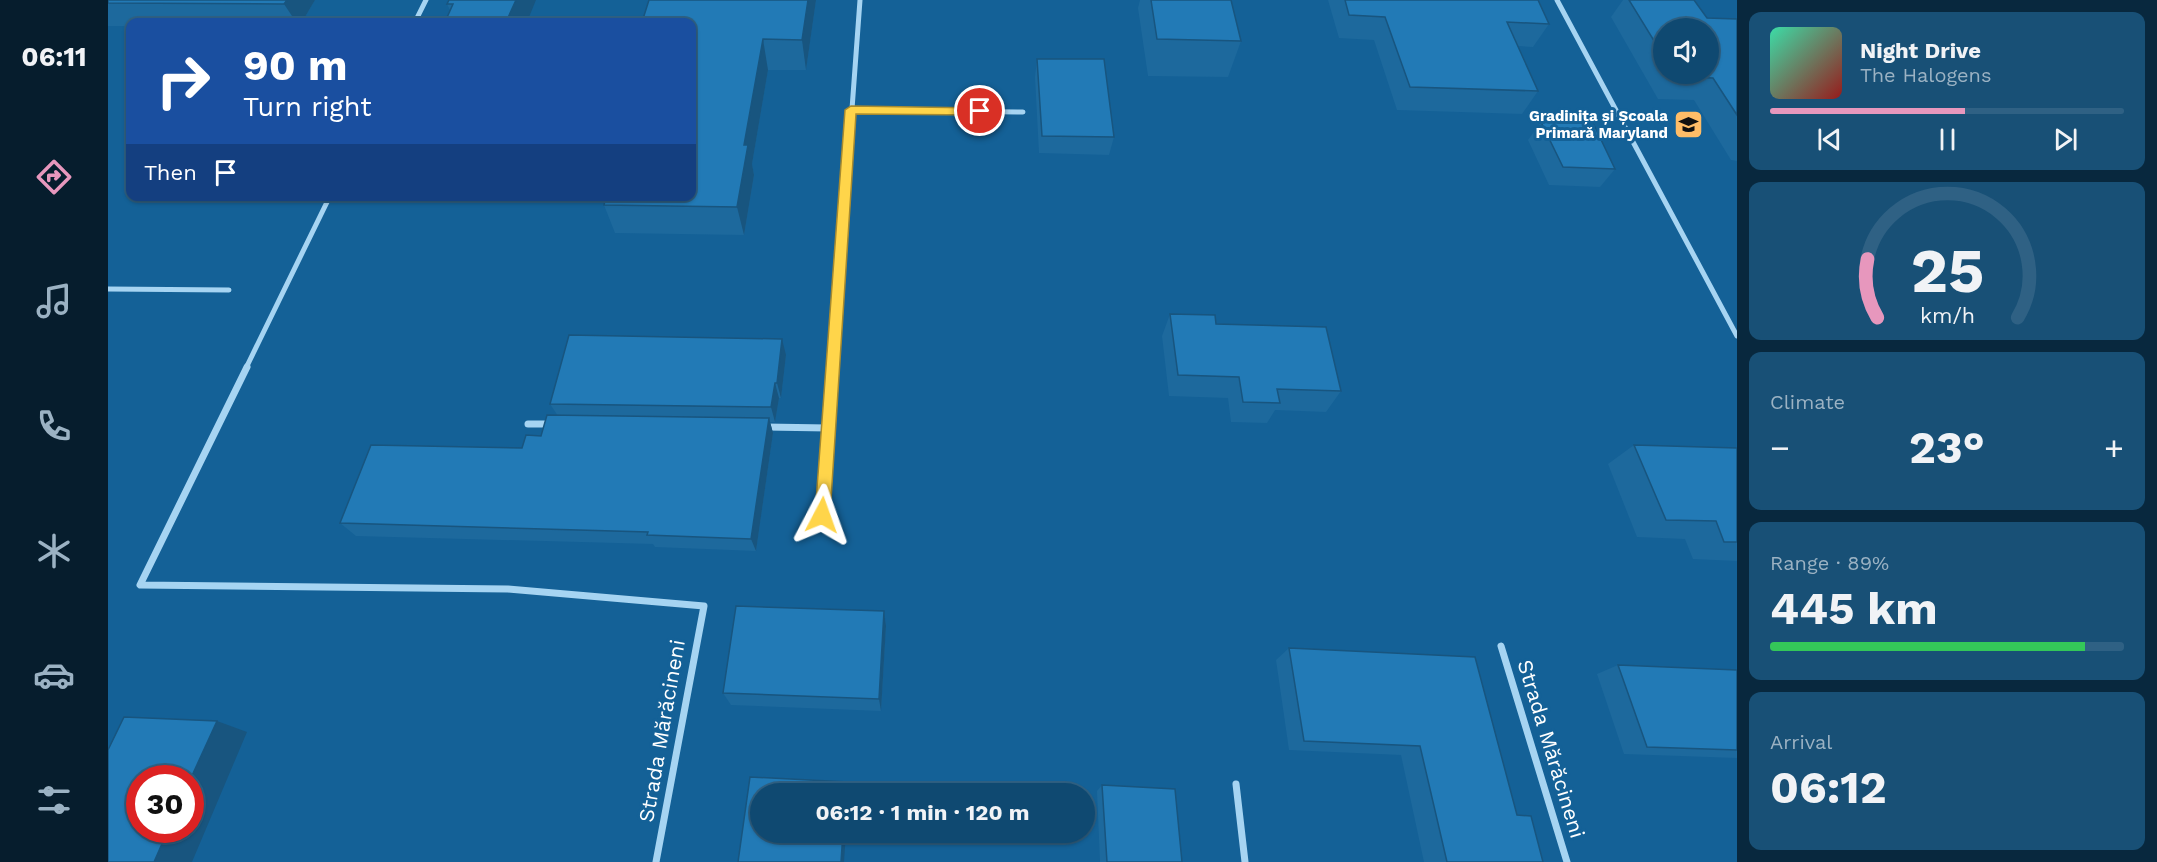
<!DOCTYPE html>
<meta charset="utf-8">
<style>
:root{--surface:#0f4971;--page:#185076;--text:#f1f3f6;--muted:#9bb2c3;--line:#2f6184;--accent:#e797bd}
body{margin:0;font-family:"Work Sans",sans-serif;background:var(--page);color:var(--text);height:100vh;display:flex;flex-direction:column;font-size:22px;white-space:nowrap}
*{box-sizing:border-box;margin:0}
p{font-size:20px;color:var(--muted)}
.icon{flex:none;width:33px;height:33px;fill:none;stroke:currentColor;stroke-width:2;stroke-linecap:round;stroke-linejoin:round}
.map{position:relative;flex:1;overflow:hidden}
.side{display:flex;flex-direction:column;gap:12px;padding:12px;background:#08283e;width:420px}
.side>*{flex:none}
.hud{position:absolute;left:18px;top:18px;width:570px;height:183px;border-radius:12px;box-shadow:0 2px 4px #0004,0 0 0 2px var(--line);background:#1a4fa0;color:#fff;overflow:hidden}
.fabs{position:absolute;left:1545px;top:18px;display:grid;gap:12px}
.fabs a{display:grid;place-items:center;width:66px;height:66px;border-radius:50%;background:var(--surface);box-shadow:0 2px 4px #0004,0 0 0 2px var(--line);font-size:30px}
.speed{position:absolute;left:18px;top:765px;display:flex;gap:12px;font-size:30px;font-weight:700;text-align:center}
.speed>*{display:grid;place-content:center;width:78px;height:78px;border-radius:50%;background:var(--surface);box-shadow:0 2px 4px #0004,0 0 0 2px var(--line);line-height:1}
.speed .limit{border:9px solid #d22;background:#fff;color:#111}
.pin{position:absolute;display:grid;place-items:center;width:51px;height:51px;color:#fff;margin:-26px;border:3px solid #fff;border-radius:50%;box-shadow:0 2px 6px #0007}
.me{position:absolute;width:66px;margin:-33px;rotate:4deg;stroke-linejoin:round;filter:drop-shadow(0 0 4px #0008)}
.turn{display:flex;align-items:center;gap:21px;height:126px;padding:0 18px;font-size:27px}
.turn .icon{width:78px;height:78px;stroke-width:2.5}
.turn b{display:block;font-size:42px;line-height:51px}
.then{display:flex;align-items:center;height:57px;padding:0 18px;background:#0003;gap:12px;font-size:22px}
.big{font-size:45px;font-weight:700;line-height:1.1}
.side .card{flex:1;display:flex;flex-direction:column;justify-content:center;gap:9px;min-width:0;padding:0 21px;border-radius:12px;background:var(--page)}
.side .dial{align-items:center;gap:0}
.dial svg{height:156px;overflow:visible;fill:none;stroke:var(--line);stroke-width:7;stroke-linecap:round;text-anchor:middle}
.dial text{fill:var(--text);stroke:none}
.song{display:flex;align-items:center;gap:18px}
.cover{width:72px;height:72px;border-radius:9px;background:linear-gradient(135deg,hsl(160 70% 55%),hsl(0 70% 35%))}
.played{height:6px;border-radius:3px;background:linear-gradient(90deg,var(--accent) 55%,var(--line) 55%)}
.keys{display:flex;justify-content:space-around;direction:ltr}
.heat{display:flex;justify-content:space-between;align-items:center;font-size:33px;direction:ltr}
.charge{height:9px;border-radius:4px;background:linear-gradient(90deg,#34c759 89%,var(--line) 0)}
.trip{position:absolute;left:642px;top:783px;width:345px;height:60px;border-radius:30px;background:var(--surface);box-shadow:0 2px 4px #0004,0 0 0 2px var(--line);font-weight:700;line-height:60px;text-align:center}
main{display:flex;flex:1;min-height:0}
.tabs{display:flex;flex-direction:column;width:108px;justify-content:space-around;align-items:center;background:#061d2d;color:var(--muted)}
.tabs .icon{width:42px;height:42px}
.tabs .current{color:var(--accent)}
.tabs b{font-size:27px;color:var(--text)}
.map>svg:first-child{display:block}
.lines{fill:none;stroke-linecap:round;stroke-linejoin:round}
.minor-far1{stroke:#a6d4f2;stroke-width:5}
.minor{stroke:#a6d4f2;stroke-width:7}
.wall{fill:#1d699d;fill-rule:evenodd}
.shaded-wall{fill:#18557f}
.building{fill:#227ab6;stroke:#18557f;stroke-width:1.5}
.route{fill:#ffd54a;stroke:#a68a30;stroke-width:1.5}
.labels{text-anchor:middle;stroke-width:6;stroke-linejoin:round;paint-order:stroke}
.far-poi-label{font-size:15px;font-weight:bold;fill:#fff;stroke:#146197;text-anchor:end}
.near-street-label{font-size:21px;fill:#fff;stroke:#146197}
</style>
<main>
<nav class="tabs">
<b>06:11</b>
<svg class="icon current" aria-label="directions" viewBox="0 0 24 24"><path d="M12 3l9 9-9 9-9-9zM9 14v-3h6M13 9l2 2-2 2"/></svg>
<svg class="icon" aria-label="music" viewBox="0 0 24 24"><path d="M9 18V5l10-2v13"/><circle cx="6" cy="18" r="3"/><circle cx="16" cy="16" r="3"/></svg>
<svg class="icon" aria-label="phone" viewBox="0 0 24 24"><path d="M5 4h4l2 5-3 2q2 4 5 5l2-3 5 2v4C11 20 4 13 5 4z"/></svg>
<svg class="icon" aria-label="climate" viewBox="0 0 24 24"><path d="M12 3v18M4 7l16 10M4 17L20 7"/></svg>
<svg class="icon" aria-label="car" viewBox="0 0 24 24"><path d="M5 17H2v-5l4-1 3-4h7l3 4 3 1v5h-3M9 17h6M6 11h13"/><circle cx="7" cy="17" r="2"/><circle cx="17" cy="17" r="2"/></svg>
<svg class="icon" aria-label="filters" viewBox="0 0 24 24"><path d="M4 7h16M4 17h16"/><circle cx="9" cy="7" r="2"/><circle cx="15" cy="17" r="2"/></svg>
</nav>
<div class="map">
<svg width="1629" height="862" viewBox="0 0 1629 862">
<rect width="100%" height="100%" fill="#146197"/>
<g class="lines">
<g class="minor-far1">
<path d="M 1449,0 L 1629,336"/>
<path d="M 307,22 L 318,0"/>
<path d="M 743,110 L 915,112"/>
<path d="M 0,289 L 121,290"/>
<path d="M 138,368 L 222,196"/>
<path d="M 725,368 L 752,0"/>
</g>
<g class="minor">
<path d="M 139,367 L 32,585 L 400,589 L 596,606 L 548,862"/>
<path d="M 420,424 L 443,424"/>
<path d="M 657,427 L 720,428"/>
<path d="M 714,515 L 725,367"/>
<path d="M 1393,646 L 1459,862"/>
<path d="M 1128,784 L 1137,862"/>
</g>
</g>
<g class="wall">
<path d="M 0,0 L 207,0 L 194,22 L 22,22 L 22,26 L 0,26 Z"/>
<path d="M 341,0 L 419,22 L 342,10 L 339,4 Z"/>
<path d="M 541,0 L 708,0 L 698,70 L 660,70 L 644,164 L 646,175 L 636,235 L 507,233 L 496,205 L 584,196 Z"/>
<path d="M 1032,0 L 1123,0 L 1133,41 L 1120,77 L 1040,76 L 1030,8 Z"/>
<path d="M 1220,0 L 1430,0 L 1441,24 L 1425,47 L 1410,46 L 1430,91 L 1414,114 L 1289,110 L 1266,40 L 1231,38 Z"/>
<path d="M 1515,0 L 1586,0 L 1599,18 L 1629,19 L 1629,161 L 1623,160 L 1586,100 L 1550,99 L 1503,17 ZM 1556,28 L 1600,74 L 1556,74 Z"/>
<path d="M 929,59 L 1006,137 L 1001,155 L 931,153 L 927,77 Z"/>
<path d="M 1433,122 L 1507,169 L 1492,187 L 1441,185 L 1420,140 Z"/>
<path d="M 1062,314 L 1108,324 L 1233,391 L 1218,412 L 1167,410 L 1159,423 L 1123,422 L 1120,398 L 1061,396 L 1054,336 Z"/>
<path d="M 678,355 L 673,398 L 671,398 L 667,422 L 662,422 L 665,433 L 648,551 L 547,547 L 545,544 L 248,536 L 232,523 L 414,448 L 433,436 L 450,416 L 442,404 Z"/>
<path d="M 1526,445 L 1629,448 L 1629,561 L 1585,559 L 1577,539 L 1529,537 L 1500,464 Z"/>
<path d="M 776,611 L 778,626 L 773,711 L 623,705 L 615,693 Z"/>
<path d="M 1181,648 L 1409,815 L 1435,862 L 1316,862 L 1293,755 L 1181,750 L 1168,660 Z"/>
<path d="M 1510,665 L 1629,670 L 1629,758 L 1516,754 L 1489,674 Z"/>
<path d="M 994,785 L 1074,862 L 992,862 L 989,791 Z"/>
</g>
<g class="shaded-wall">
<path d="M 179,0 L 207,0 L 194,22 L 188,22 L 176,4 Z"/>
<path d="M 408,0 L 428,0 L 419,22 L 398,22 Z"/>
<path d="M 700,0 L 708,0 L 698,70 L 694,40 Z"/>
<path d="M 655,39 L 660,70 L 644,164 L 646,175 L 636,235 L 629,207 L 636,145 Z"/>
<path d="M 674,339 L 678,355 L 673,398 L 669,383 Z"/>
<path d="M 667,383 L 671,398 L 667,422 L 663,407 Z"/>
<path d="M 661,418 L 665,433 L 648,551 L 643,539 Z"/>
<path d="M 776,611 L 778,626 L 773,711 L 771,699 Z"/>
<path d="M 109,721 L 139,732 L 84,862 L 46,862 L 60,830 L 82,830 L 82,780 Z"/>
<path d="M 739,782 L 742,788 L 741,794 L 738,794 Z"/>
<path d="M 735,832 L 738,832 L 736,862 L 733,862 Z"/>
</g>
<g class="building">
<path d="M 0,0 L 179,0 L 176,4 L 0,3 Z"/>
<path d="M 341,0 L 408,0 L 398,22 L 337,22 L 345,4 L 339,4 Z"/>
<path d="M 541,0 L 700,0 L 694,40 L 655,39 L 636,145 L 640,145 L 629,207 L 496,205 L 498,196 L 584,196 L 584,22 L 534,22 Z"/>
<path d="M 1043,0 L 1123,0 L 1133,41 L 1049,39 Z"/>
<path d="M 1237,0 L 1430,0 L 1441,24 L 1399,22 L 1430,91 L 1302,87 L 1277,17 L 1241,15 Z"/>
<path d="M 1521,0 L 1586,0 L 1599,18 L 1629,19 L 1629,115 L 1605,78 L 1568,77 L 1565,74 L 1600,74 L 1600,28 L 1556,28 L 1556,57 Z"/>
<path d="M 929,59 L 996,59 L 1006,137 L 934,136 Z"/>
<path d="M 1433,122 L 1485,123 L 1507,169 L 1455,167 Z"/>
<path d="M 1062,314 L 1107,315 L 1108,324 L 1218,327 L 1233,391 L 1169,389 L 1172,403 L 1135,402 L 1131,377 L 1070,375 Z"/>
<path d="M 461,335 L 674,339 L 669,383 L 667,383 L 663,407 L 442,404 Z"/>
<path d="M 439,415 L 661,418 L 643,539 L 539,535 L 540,532 L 232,523 L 263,445 L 414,448 L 418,435 L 433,436 Z"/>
<path d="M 1526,445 L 1629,448 L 1629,542 L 1616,542 L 1608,521 L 1558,520 Z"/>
<path d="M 628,606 L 776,611 L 771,699 L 615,693 Z"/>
<path d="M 1181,648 L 1367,657 L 1409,815 L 1423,816 L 1435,862 L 1339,862 L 1312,746 L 1196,741 Z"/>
<path d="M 1510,665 L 1629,670 L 1629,750 L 1539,747 Z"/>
<path d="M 16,717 L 109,721 L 82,780 L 82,778 L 32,778 L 32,830 L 60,830 L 46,862 L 0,862 L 0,750 Z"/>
<path d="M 642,777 L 739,782 L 738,794 L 652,794 L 652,832 L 735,832 L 733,862 L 630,862 Z"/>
<path d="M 994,785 L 1067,789 L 1074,862 L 999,862 Z"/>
</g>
<path class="route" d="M 743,106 L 872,108 L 877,111 L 872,115 L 748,114 L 722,515 L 719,520 L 714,522 L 709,520 L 707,515 L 737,110 Z"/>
<defs>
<symbol id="school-square" viewBox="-11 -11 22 22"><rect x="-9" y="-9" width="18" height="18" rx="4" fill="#ffbd67" stroke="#146197"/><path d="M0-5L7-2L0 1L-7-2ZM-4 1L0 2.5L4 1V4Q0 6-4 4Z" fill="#111"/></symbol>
</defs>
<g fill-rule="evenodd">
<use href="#school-square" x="1564" y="108" width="33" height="33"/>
</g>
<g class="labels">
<g class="far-poi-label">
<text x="1560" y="121">Gradinița și Școala<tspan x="1560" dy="17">Primară Maryland</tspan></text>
</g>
<g class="near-street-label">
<text transform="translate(554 731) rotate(-80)" y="7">Strada Mărăcineni</text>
<text transform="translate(1443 749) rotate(73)" y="7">Strada Mărăcineni</text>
</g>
</g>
</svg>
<div class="fabs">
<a><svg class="icon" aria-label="sound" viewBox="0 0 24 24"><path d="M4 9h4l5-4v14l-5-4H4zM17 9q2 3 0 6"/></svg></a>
</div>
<div class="speed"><div class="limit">30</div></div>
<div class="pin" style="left:872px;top:111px;background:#d93025"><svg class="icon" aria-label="arrive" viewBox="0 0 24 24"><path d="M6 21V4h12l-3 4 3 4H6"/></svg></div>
<svg class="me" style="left:714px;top:515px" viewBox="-20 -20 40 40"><path d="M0-17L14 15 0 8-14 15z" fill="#ffd54a" stroke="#fff" stroke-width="4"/></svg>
<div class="trip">06:12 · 1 min · 120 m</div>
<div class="hud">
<div class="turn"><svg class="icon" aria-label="right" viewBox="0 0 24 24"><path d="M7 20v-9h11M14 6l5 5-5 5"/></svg><div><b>90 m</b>Turn right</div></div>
<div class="then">Then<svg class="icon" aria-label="arrive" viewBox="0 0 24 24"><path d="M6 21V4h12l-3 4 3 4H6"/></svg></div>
</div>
</div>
<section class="side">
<div class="card">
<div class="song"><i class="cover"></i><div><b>Night Drive</b><p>The Halogens</p></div></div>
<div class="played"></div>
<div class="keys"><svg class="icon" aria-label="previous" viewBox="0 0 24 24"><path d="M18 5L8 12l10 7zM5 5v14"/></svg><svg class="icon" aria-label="pause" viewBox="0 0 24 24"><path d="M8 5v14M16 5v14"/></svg><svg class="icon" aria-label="next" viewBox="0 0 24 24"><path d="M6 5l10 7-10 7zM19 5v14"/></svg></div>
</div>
<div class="card dial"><svg viewBox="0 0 100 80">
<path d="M14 69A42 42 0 1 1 86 69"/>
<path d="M14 69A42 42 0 0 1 9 39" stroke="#e797bd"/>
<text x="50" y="56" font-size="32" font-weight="700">25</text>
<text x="50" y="72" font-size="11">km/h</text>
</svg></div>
<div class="card"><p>Climate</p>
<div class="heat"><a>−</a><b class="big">23°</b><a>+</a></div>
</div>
<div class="card"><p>Range · 89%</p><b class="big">445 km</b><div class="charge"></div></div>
<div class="card"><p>Arrival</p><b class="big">06:12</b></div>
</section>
</main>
